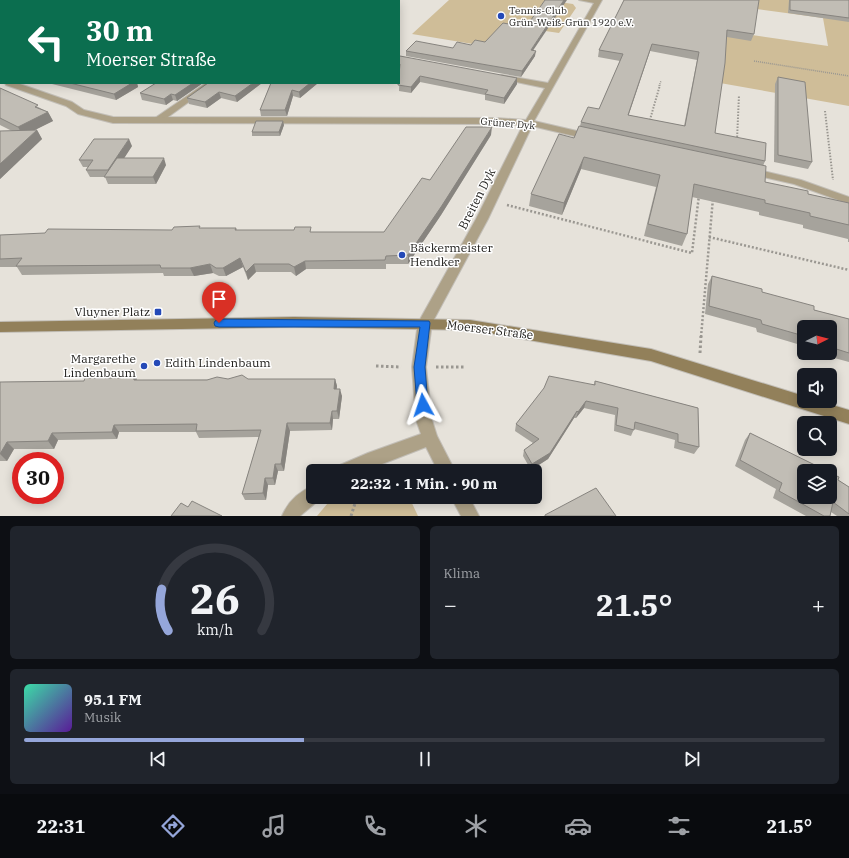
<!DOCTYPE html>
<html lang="de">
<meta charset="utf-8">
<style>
:root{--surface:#171b24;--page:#20242c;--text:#f1f3f6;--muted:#9ea1a6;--line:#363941;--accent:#95a6da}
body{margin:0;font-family:"IBM Plex Serif",serif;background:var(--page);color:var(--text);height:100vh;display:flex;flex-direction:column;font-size:15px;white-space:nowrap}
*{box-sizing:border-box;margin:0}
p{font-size:13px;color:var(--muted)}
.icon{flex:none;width:22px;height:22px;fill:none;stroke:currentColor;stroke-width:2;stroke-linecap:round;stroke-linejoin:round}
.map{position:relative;height:516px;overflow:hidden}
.drawer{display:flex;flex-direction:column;gap:10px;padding:10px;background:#0d0f14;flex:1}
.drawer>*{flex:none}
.top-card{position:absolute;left:0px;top:0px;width:400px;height:84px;box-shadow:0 2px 10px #0003;background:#0b6e4f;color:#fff;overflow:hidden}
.needle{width:26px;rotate:84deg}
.buttons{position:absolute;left:797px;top:320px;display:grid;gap:8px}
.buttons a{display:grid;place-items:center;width:40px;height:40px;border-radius:6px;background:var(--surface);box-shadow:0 2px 10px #0003;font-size:20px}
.speed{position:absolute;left:12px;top:452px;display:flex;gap:8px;font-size:20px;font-weight:700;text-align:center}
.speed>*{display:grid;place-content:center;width:52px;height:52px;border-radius:50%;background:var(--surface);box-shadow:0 2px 10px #0003;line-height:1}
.speed .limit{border:6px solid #d22;background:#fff;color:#111}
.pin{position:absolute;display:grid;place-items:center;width:34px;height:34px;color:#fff;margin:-41px -17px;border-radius:50% 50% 50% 0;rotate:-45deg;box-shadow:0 0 4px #0007}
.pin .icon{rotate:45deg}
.me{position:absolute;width:44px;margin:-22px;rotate:355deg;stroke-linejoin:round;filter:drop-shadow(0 0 3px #0008)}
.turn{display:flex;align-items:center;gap:14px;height:84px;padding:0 20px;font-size:18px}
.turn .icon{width:52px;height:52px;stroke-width:2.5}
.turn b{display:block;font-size:28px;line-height:34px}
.big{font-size:30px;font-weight:800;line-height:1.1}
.drawer .card{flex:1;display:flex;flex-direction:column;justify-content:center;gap:6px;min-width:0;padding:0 14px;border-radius:6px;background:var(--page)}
.drawer .dial{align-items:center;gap:0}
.dial svg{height:104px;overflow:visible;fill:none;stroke:var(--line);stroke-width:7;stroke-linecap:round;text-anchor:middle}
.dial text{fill:var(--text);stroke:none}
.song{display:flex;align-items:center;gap:12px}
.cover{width:48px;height:48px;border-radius:6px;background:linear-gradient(135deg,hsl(160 70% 55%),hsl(270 70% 35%))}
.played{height:4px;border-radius:2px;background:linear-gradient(90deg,var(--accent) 35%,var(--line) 35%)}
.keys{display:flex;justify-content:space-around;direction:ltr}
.heat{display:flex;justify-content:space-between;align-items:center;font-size:22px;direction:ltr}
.drawer .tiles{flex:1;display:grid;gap:10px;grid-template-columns:1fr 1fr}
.card:last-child{grid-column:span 2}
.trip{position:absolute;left:306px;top:464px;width:236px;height:40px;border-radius:6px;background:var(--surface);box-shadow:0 2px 10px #0003;font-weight:800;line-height:40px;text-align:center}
.menu{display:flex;height:64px;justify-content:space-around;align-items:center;background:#090b0e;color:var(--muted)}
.menu .icon{width:28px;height:28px}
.menu .on{color:var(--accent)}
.menu b{font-size:18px;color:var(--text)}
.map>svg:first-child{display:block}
.green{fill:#cfbd98}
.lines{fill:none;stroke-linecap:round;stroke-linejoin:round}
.service-casing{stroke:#c2beb7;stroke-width:2}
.minor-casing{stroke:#c2beb7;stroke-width:2}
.secondary-casing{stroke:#c2beb7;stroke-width:2}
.path-far3{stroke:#9a9791;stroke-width:1.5;stroke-dasharray:1 1;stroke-linecap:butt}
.path-far2{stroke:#9a9791;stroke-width:2;stroke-dasharray:1.5 1.5;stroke-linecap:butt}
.path-far1{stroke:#9a9791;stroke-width:2.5;stroke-dasharray:2 2;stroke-linecap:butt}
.path{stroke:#9a9791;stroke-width:3;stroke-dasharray:2.5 2.5;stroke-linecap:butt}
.service{fill:#ada187;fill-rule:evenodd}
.minor{fill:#ada187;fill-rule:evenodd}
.secondary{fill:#92805a;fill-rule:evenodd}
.wall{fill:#a6a39c;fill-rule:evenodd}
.shaded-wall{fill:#87847f}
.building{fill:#c1bdb5;stroke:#87847f;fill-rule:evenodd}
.route{fill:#1a73e8;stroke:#114b97}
.poi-dot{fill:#2449b7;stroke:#fff;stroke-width:1.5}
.labels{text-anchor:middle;stroke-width:3;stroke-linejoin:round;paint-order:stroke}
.far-poi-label{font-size:10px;fill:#1d1c19;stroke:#fff;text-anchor:start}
.far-street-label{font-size:10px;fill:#1d1c19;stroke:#fff}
.street-label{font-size:12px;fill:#1d1c19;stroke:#fff}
.poi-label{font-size:12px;fill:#1d1c19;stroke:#fff;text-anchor:start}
</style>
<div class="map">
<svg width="849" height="516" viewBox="0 0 849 516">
<rect width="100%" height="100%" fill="#e6e2da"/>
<g class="green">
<path d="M 449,0 L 545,0 L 573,4 L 576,8 L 559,33 L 505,25 L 485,46 L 412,34 Z"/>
<path d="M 728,0 L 849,0 L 849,106 L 720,83 L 725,31 L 828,46 L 823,18 L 727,5 Z"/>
<path d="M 333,497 L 409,497 L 418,516 L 317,516 Z"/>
</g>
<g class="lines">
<defs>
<path id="service" d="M 206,83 L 215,83 L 161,122 L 155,122 L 153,120 L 155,118 Z"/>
<g id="minor">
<path d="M 579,0 L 602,0 L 534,121 L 594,135 L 596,137 L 591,140 L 532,126 L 488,219 L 432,323 L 426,367 L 432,420 L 437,436 L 455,471 L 438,471 L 426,447 L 364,471 L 338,471 L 340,465 L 368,453 L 421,434 L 416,420 L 412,367 L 418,323 L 476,219 L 523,125 L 495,124 L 113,123 L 78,114 L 66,106 L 6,85 L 5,83 L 17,83 L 72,102 L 84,110 L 113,117 L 495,118 L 526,120 L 545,88 L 502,79 L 498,77 L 502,75 L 548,83 L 594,3 Z"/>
<rect x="0" y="78" width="1" height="4"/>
<path d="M 750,168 L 801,180 L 849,197 L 849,204 L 794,184 L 746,173 L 745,171 Z"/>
<path d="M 313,486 L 313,497 L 320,497 L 319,500 L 300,516 L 282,516 C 288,502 298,492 313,486 Z"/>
<path d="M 451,497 L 469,497 L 479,516 L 461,516 Z"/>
</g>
<path id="secondary" d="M 294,317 L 470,320 L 651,349 L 804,396 L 804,401 L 819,401 L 849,410 L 849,424 L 651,361 L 470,330 L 294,327 L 0,332 L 0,322 Z"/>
</defs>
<use href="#service" class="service-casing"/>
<use href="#minor" class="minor-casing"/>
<use href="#secondary" class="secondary-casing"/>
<g class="path-far3">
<path d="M 95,1 L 98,0"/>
<path d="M 142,1 L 145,0"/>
<path d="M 754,61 L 849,76"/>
<path d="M 659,86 L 661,81"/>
</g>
<g class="path-far2">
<path d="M 825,111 L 833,180"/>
<path d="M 649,123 L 660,85"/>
<path d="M 737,140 L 739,95"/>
</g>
<g class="path-far1">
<path d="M 507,205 L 692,253 L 699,195"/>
<path d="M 709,237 L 849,270"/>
<path d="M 701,337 L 713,198"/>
</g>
<g class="path">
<path d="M 700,353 L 701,336"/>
<path d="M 376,366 L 401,367"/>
<path d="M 436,367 L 465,367"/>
<path d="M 351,516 L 357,497"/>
</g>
<use href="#service" class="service"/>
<use href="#minor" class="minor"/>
<use href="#secondary" class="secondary"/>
</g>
<g class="wall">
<path d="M 624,0 L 754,34 L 751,41 L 727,37 L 715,133 L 765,161 L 763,166 L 765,182 L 808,194 L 849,203 L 849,242 L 848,242 L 848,239 L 803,228 L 803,225 L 759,215 L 759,212 L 692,197 L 687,234 L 682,246 L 644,236 L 656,187 L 581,169 L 562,215 L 529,206 L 531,194 L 574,138 L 580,126 L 581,122 L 599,109 L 620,61 L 598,57 L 599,50 ZM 650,51 L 697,60 L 684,126 L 628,115 Z"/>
<path d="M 789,0 L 849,0 L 849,22 L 788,13 Z"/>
<path d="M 471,45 L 533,50 L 535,56 L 521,77 L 406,56 L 406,51 L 453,48 Z"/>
<path d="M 399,56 L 517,84 L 504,104 L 485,100 L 485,95 L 420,82 L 411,93 L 399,91 L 400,70 L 399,70 Z"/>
<path d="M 778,77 L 812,162 L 808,169 L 774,162 L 775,84 Z"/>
<path d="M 48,83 L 137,83 L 138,87 L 116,100 Z"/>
<path d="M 203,83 L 177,101 L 173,100 L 166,105 L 142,100 L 140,93 Z"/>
<path d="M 262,83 L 237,102 L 221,98 L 207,108 L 189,104 L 187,98 Z"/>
<path d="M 271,83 L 318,83 L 300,98 L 293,96 L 287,116 L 261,116 L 260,110 Z"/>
<path d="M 0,88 L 48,112 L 53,121 L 34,130 L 37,130 L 42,139 L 0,179 L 0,131 L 12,131 L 0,125 Z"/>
<path d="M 284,125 L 280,136 L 252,136 L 252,132 Z"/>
<path d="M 491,135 L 441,215 L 408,264 L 386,264 L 386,269 L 306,269 L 296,276 L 291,272 L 256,272 L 248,280 L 243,267 L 226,276 L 219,276 L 213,273 L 194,276 L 164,276 L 163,273 L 22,275 L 17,267 L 0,267 L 0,235 L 172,230 L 201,228 L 236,228 L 237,230 L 312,232 L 384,232 L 430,180 Z"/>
<path d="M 132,146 L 124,158 L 166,165 L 156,184 L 108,184 L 105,177 L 90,177 L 86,170 L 88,167 L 83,167 L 79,160 Z"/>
<path d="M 712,276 L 814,310 L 849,319 L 849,362 L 816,353 L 830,353 L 830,327 L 804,327 L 804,346 L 757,332 L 756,328 L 705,314 L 708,284 Z"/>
<path d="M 136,377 L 137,380 L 335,379 L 337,386 L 336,389 L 342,396 L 339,419 L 333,419 L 332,430 L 290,431 L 284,471 L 278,471 L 275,485 L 268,485 L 266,500 L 245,500 L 242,494 L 259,437 L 199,438 L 196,432 L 119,432 L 117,439 L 58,440 L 54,449 L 14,449 L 7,461 L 0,461 L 0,382 L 84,381 Z"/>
<path d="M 595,381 L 698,408 L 699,447 L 694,454 L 674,448 L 675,440 L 653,434 L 634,429 L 631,436 L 614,431 L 615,415 L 584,408 L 576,418 L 574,418 L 548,459 L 531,470 L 523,456 L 524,450 L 533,443 L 515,431 L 516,424 L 594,384 Z"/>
<path d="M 750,433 L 838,480 L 849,487 L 849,516 L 837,516 L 831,512 L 830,516 L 806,516 L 773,498 L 776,489 L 735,466 L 745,440 Z"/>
</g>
<g class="shaded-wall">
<path d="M 360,0 L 367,0 L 366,1 L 358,1 Z"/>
<path d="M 564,0 L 567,0 L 530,55 L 531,50 Z"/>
<path d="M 652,44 L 650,51 L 626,123 L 628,115 Z"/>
<path d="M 0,49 L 1,50 L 1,55 L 0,54 Z"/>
<path d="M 536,51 L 535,56 L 521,77 L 522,71 Z"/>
<path d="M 420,76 L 420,82 L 411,93 L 411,87 Z"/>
<path d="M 517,78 L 517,84 L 504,104 L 504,98 Z"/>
<path d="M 132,83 L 137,83 L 138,87 L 116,100 L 114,94 Z"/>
<path d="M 193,83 L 203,83 L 177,101 L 175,95 Z"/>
<path d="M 253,83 L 262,83 L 237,102 L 235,96 Z"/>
<path d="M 310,83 L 318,83 L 300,98 L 299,92 Z"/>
<path d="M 292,90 L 293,96 L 287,116 L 285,110 Z"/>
<path d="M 219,92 L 221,98 L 207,108 L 205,102 Z"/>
<path d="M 171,94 L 173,100 L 166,105 L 164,99 Z"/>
<path d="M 48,112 L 53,121 L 23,136 L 18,127 Z"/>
<path d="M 283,121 L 284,125 L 280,136 L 279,132 Z"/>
<path d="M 492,127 L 491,135 L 441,215 L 408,264 L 408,255 Z"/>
<path d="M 37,130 L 42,139 L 0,179 L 0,164 Z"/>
<path d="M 129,139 L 132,146 L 112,177 L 108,170 Z"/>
<path d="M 584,157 L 581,169 L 562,215 L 564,203 Z"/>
<path d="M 164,158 L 166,165 L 156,184 L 153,177 Z"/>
<path d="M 240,258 L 243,267 L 226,276 L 223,268 Z"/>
<path d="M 305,261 L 306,269 L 296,276 L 294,267 Z"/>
<path d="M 210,264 L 213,273 L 194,276 L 190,268 Z"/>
<path d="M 254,264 L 256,272 L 248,280 L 246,272 Z"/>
<path d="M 132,369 L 136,377 L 138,388 L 134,380 Z"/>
<path d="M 335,379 L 337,386 L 336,396 L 334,389 Z"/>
<path d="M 340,389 L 342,396 L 339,419 L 337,411 Z"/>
<path d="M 586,401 L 584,408 L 576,418 L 578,412 Z"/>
<path d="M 332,411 L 333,419 L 332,430 L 330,423 Z"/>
<path d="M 577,411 L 574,418 L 548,459 L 531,470 L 532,464 Z"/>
<path d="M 287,423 L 290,431 L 284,471 L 281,464 Z"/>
<path d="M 114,425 L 119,432 L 117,439 L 112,432 Z"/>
<path d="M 52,433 L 58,440 L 54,449 L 48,441 Z"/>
<path d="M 7,442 L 14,449 L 7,461 L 0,454 Z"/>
<path d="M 275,464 L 278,471 L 275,485 L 273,478 Z"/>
<path d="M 265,478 L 268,485 L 266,500 L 263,493 Z"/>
</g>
<g class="building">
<path d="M 0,0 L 48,0 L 52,1 L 1,1 L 1,49 L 0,49 Z"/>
<path d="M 174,0 L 360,0 L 358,1 L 172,1 Z"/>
<path d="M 545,0 L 564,0 L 531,50 L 536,51 L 522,71 L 406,51 L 416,41 L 453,48 L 457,42 L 471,45 L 475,40 L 485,42 L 503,23 L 526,27 Z"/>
<path d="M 624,0 L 759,0 L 754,34 L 727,30 L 725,63 L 715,133 L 766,143 L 765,161 L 581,122 L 588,107 L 599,109 L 623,54 L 599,50 ZM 652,44 L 699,52 L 685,126 L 628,115 Z"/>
<path d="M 790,0 L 849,0 L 849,18 L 790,10 Z"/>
<path d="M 399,56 L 400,56 L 517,78 L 504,98 L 485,94 L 488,90 L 420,76 L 411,87 L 398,85 L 400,64 L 399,64 Z"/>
<path d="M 778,77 L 805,82 L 812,162 L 778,155 Z"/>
<path d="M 70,83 L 132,83 L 114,94 Z"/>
<path d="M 156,83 L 193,83 L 175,95 L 171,94 L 164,99 L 140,93 Z"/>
<path d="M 208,83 L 253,83 L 235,96 L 219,92 L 205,102 L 187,98 Z"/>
<path d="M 271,83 L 310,83 L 299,92 L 292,90 L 285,110 L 260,110 Z"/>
<path d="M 0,88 L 38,105 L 35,107 L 48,112 L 18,127 L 0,118 Z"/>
<path d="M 256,121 L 283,121 L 279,132 L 252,132 Z"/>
<path d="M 579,126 L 766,166 L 765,182 L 808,191 L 808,194 L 849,203 L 849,225 L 810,216 L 810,213 L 765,203 L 765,200 L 694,184 L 687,234 L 648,224 L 660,175 L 584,157 L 564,203 L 531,194 L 559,134 L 574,138 Z"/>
<path d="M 466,127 L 492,127 L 441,207 L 408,255 L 386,256 L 385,260 L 305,261 L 294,267 L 289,264 L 254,264 L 246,272 L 240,258 L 223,268 L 216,268 L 210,264 L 190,268 L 161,268 L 160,265 L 16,266 L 22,258 L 0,259 L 0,235 L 45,233 L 48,229 L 172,230 L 174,227 L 200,226 L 199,228 L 236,228 L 235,230 L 294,230 L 295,227 L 311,227 L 310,232 L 384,232 L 422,178 L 430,180 Z"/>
<path d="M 37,130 L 0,164 L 0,131 Z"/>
<path d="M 94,139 L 129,139 L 108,170 L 86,170 L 93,160 L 79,160 Z"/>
<path d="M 117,158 L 164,158 L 153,177 L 104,177 Z"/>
<path d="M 712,276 L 762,289 L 762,292 L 814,306 L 814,310 L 849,319 L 849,353 L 830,347 L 830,327 L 804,327 L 804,336 L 762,324 L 761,320 L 709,306 Z"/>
<path d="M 132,369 L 134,380 L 207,380 L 217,377 L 228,379 L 242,375 L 248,379 L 335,379 L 334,389 L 340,389 L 337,411 L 332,411 L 330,423 L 287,423 L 281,464 L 275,464 L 273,478 L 265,478 L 263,493 L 242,494 L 261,430 L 196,431 L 197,424 L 114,425 L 112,432 L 52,433 L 48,441 L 7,442 L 0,454 L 0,382 L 84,381 L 85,378 L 121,378 Z"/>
<path d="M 549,376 L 595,385 L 595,381 L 698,408 L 699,447 L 678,442 L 678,434 L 657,428 L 635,422 L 634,430 L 616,425 L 618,408 L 586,401 L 578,412 L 577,411 L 550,453 L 532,464 L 524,450 L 539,439 L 516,424 L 544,388 Z"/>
<path d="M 750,433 L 827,471 L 804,471 L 804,497 L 830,497 L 830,473 L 839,477 L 838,480 L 849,487 L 849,514 L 833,502 L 830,516 L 824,516 L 779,491 L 782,483 L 740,460 Z"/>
<path d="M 596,488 L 616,516 L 545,516 L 545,515 Z"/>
<path d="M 192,501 L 222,516 L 171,516 L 181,503 L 188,507 Z"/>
</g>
<path class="route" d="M 219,319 L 429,321 L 430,323 L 425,367 L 428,405 L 427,409 L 423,410 L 419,409 L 417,405 L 414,367 L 420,327 L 219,327 L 215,326 L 214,323 L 215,321 Z"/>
<g class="poi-dot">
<circle cx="501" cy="16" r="4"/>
<circle cx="402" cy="255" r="4"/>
<rect x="154" y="308" width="8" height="8" rx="2"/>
<circle cx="157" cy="363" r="4"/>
<circle cx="144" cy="366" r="4"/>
</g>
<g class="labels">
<g class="far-poi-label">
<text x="509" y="14">Tennis-Club<tspan x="509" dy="12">Grün-Weiß-Grün 1920 e.V.</tspan></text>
</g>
<g class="far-street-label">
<text transform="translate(508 123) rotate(5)" y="4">Grüner Dyk</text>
</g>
<g class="street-label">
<text transform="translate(477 199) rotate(-63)" y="4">Breiten Dyk</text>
<text transform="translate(490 330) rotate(7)" y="4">Moerser Straße</text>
</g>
<g class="poi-label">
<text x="410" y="252">Bäckermeister<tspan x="410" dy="14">Hendker</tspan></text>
<text x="150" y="316" text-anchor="end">Vluyner Platz</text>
<text x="136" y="363" text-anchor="end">Margarethe<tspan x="136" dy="14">Lindenbaum</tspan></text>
<text x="165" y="367">Edith Lindenbaum</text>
</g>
</g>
</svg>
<div class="buttons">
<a><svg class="needle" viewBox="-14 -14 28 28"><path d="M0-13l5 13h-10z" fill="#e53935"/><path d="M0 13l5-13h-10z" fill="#9ea1a6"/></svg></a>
<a><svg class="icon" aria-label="sound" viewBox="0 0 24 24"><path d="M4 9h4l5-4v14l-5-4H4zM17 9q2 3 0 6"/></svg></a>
<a><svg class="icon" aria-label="search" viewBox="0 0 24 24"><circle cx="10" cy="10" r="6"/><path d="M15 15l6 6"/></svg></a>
<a><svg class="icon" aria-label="layers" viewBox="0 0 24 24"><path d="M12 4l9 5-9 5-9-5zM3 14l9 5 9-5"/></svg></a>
</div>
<div class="speed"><div class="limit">30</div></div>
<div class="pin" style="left:219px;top:323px;background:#d93025"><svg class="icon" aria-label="arrive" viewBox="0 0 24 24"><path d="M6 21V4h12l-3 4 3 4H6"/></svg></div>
<svg class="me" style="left:423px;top:405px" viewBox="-20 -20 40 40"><path d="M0-17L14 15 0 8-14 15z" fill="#1a73e8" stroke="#fff" stroke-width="4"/></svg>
<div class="trip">22:32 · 1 Min. · 90 m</div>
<div class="top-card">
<div class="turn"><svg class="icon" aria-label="left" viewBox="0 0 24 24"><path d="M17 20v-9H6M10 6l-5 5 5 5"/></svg><div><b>30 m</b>Moerser Straße</div></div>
</div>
</div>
<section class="drawer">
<div class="tiles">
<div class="card dial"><svg viewBox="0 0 100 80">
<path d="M14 69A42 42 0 1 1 86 69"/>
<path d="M14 69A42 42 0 0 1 9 37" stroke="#95a6da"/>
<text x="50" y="56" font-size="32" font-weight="700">26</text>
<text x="50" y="72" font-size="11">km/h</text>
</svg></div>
<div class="card"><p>Klima</p>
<div class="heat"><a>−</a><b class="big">21.5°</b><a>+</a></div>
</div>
<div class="card">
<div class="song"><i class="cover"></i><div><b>95.1 FM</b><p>Musik</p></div></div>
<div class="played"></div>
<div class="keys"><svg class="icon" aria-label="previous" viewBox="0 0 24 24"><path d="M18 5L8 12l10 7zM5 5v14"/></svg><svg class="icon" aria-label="pause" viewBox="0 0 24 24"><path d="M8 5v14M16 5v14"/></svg><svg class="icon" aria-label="next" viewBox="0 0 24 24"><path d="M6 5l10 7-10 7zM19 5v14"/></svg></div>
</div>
</div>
</section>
<nav class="menu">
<b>22:31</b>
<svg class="icon on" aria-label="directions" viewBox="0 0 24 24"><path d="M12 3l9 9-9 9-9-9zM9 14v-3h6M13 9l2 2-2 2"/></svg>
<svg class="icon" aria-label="music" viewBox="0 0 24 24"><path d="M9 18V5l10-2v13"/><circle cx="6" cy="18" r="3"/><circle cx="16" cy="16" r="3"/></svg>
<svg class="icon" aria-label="phone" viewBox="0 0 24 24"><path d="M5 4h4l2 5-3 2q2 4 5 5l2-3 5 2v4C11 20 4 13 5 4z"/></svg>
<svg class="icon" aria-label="climate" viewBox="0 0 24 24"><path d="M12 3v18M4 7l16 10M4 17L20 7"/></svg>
<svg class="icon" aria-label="car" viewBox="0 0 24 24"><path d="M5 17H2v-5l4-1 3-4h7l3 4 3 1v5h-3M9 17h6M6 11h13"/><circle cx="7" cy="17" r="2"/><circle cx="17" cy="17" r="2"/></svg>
<svg class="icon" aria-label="filters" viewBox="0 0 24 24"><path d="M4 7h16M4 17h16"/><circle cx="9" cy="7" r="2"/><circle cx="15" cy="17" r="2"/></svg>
<b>21.5°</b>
</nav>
